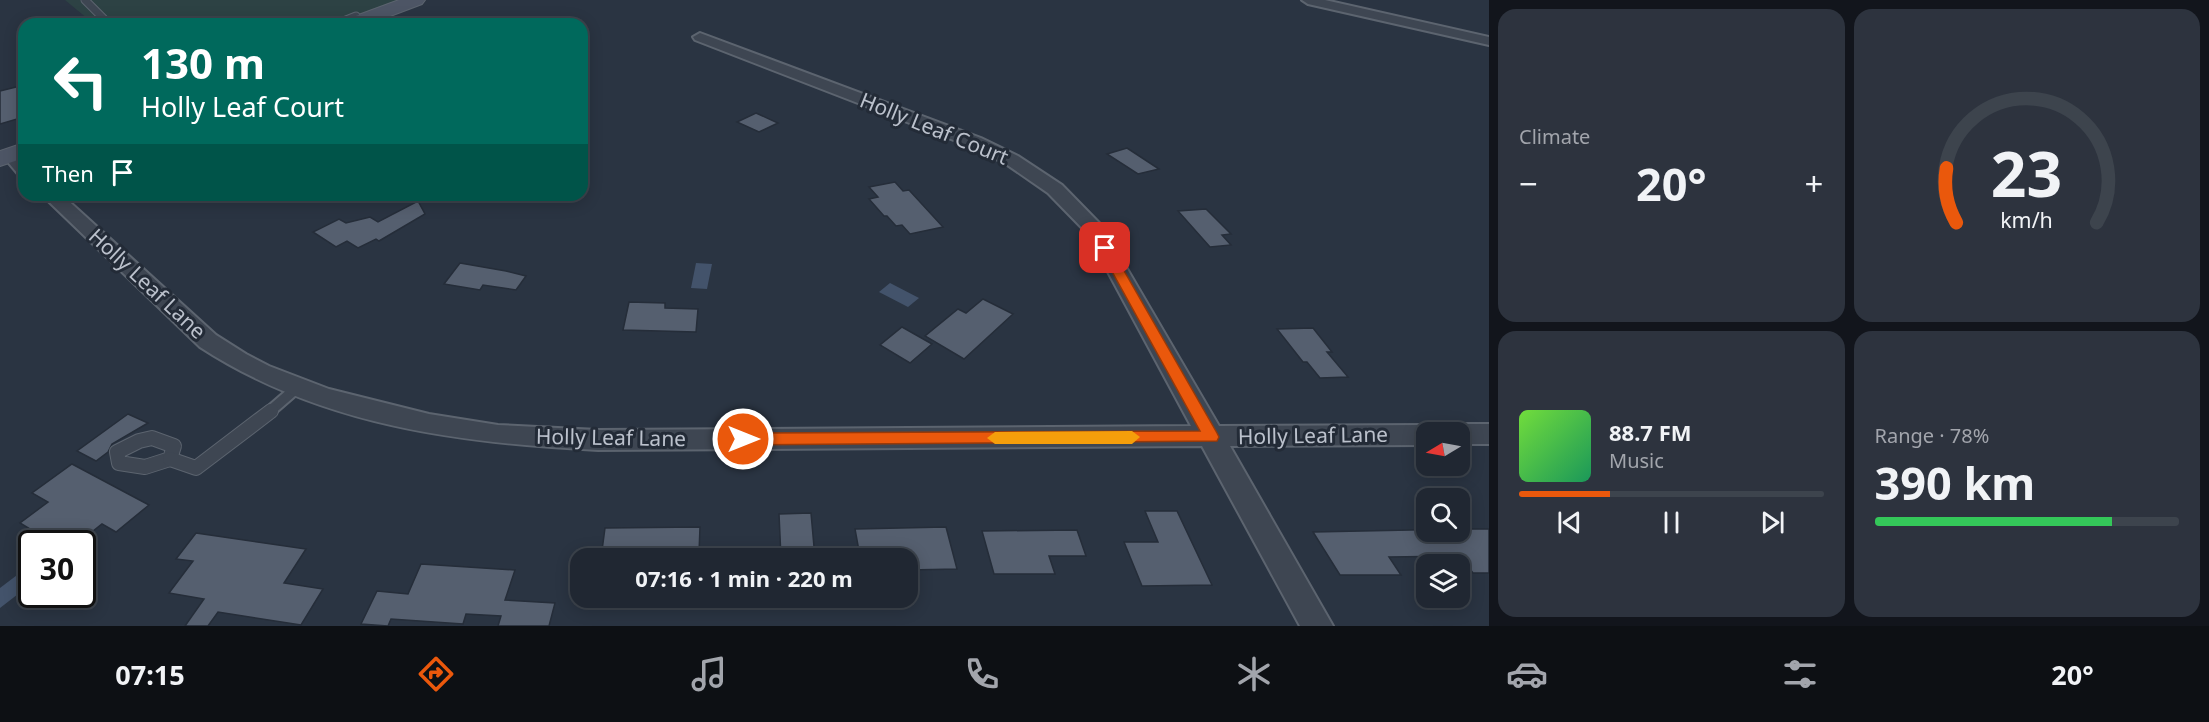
<!DOCTYPE html>
<meta charset="utf-8">
<style>
:root{--surface:#202732;--page:#2d333e;--text:#f1f3f6;--muted:#a2a5ac;--line:#3d444d;--accent:#ea580c}
body{margin:0;font-family:"Noto Sans",sans-serif;background:var(--page);color:var(--text);height:100vh;display:flex;flex-direction:column;font-size:22px;white-space:nowrap}
*{box-sizing:border-box;margin:0}
p{font-size:20px;color:var(--muted)}
.icon{flex:none;width:33px;height:33px;fill:none;stroke:currentColor;stroke-width:2;stroke-linecap:round;stroke-linejoin:round}
.map{position:relative;flex:1;overflow:hidden}
.sheet{display:flex;flex-direction:column;gap:9px;padding:9px;background:#12151c;width:720px}
.sheet>*{flex:none}
.hud{position:absolute;left:18px;top:18px;width:570px;height:183px;border-radius:18px;box-shadow:0 3px 15px #0003,0 0 0 2px var(--line);background:#00695c;color:#fff;overflow:hidden}
.needle{width:39px;rotate:260deg}
.tools{position:absolute;left:1416px;top:422px;display:grid;gap:12px}
.tools a{display:grid;place-items:center;width:54px;height:54px;border-radius:12px;background:var(--surface);box-shadow:0 3px 15px #0003,0 0 0 2px var(--line);font-size:30px}
.speed{position:absolute;left:18px;top:530px;display:flex;gap:12px;font-size:30px;font-weight:700;text-align:center}
.speed>*{display:grid;place-content:center;width:78px;height:78px;border-radius:50%;background:var(--surface);box-shadow:0 3px 15px #0003,0 0 0 2px var(--line);line-height:1}
.speed .limit{border:3px solid #111;border-radius:9px;background:#fff;color:#111}
.pin{position:absolute;display:grid;place-items:center;width:51px;height:51px;color:#fff;margin:-26px;border-radius:12px;box-shadow:0 3px 9px #0006}
.me{position:absolute;width:66px;margin:-33px;rotate:90deg;stroke-linejoin:round;filter:drop-shadow(0 0 4px #0008)}
.turn{display:flex;align-items:center;gap:21px;height:126px;padding:0 24px;font-size:27px}
.turn .icon{width:78px;height:78px;stroke-width:2.5}
.turn b{display:block;font-size:42px;line-height:51px}
.then{display:flex;align-items:center;height:57px;padding:0 24px;background:#0003;gap:12px;font-size:22px}
.big{font-size:45px;font-weight:700;line-height:1.1}
.sheet .card{flex:1;display:flex;flex-direction:column;justify-content:center;gap:9px;min-width:0;padding:0 21px;border-radius:18px;background:var(--page)}
.sheet .dial{align-items:center;gap:0}
.dial svg{height:156px;overflow:visible;fill:none;stroke:var(--line);stroke-width:7;stroke-linecap:round;text-anchor:middle}
.dial text{fill:var(--text);stroke:none}
.song{display:flex;align-items:center;gap:18px}
.cover{width:72px;height:72px;border-radius:9px;background:linear-gradient(135deg,hsl(100 70% 55%),hsl(150 70% 35%))}
.played{height:6px;border-radius:3px;background:linear-gradient(90deg,var(--accent) 30%,var(--line) 30%)}
.keys{display:flex;justify-content:space-around;direction:ltr}
.heat{display:flex;justify-content:space-between;align-items:center;font-size:33px;direction:ltr}
.charge{height:9px;border-radius:4px;background:linear-gradient(90deg,#34c759 78%,var(--line) 0)}
.sheet .tiles{flex:1;display:grid;gap:9px;grid-template-columns:repeat(2,1fr)}
.trip{position:absolute;left:570px;top:548px;width:348px;height:60px;border-radius:18px;background:var(--surface);box-shadow:0 3px 15px #0003,0 0 0 2px var(--line);font-weight:700;line-height:60px;text-align:center}
.tab-bar{display:flex;height:96px;justify-content:space-around;align-items:center;background:#0d1014;color:var(--muted)}
.tab-bar .icon{width:42px;height:42px}
.tab-bar .selected{color:var(--accent)}
.tab-bar b{font-size:27px;color:var(--text)}
main{display:flex;flex:1;min-height:0}
.map>svg:first-child{display:block}
.green{fill:#2d4244}
.water{fill:#43536b}
.building{fill:#555f6f;stroke:#252d39;stroke-width:1.5}
.lines{fill:none;stroke-linecap:round;stroke-linejoin:round}
.service-far2-casing{stroke:#5c646f;stroke-width:9}
.service-far1-casing{stroke:#5c646f;stroke-width:14}
.service-casing{stroke:#5c646f;stroke-width:16}
.minor-casing{stroke:#5c646f;stroke-width:4}
.secondary-casing{stroke:#5c646f;stroke-width:2}
.service-far2{stroke:#3e4652;stroke-width:7}
.service-far1{stroke:#3e4652;stroke-width:10}
.service{stroke:#3e4652;stroke-width:14}
.minor{fill:#3e4652;fill-rule:evenodd}
.secondary{fill:#4d5565;fill-rule:evenodd}
.route{fill:#ea580c;stroke:#983908;stroke-width:1.5}
.slow{fill:#f59e0b}
.labels{text-anchor:middle;stroke-width:6;stroke-linejoin:round;paint-order:stroke}
.street-label{font-size:21px;fill:#bbc1cc;stroke:#232b37}
</style>
<main>
<div class="map">
<svg width="1489" height="626" viewBox="0 0 1489 626">
<rect width="100%" height="100%" fill="#2a3442"/>
<path class="green" d="M 65,0 L 410,0 L 345,24 L 94,24 Z"/>
<g class="water">
<path d="M 696,263 L 712,264 L 707,289 L 691,288 Z"/>
<path d="M 890,283 L 919,298 L 908,307 L 879,292 Z"/>
<path d="M 25,569 L 31,574 L 31,584 L 0,608 L 0,588 Z"/>
</g>
<g class="building">
<path d="M 24,85 L 24,117 L 0,124 L 0,91 Z"/>
<path d="M 756,113 L 778,123 L 759,132 L 737,122 Z"/>
<path d="M 1127,148 L 1159,169 L 1138,174 L 1107,154 Z"/>
<path d="M 895,182 L 903,191 L 909,190 L 943,227 L 910,234 L 902,225 L 896,226 L 887,216 L 884,216 L 869,199 L 878,197 L 869,187 Z"/>
<path d="M 418,201 L 425,214 L 379,241 L 376,239 L 358,248 L 347,241 L 336,247 L 313,232 L 339,219 L 346,223 L 370,217 L 378,222 Z"/>
<path d="M 1206,209 L 1231,234 L 1222,235 L 1231,245 L 1210,247 L 1178,211 Z"/>
<path d="M 460,263 L 506,271 L 526,276 L 516,290 L 483,285 L 480,290 L 444,284 Z"/>
<path d="M 983,299 L 1013,314 L 964,359 L 925,336 L 958,309 L 966,313 Z"/>
<path d="M 629,302 L 665,303 L 665,308 L 698,309 L 696,332 L 623,330 Z"/>
<path d="M 902,327 L 932,344 L 910,363 L 880,345 Z"/>
<path d="M 1313,328 L 1332,352 L 1327,352 L 1348,377 L 1320,378 L 1307,362 L 1303,362 L 1277,329 Z"/>
<path d="M 128,414 L 148,423 L 112,444 L 108,452 L 96,461 L 77,451 Z"/>
<path d="M 72,464 L 149,505 L 116,532 L 102,524 L 78,543 L 53,543 L 20,523 L 48,502 L 32,493 Z"/>
<path d="M 1145,511 L 1177,511 L 1212,585 L 1142,586 L 1124,542 L 1158,542 Z"/>
<path d="M 811,513 L 815,558 L 781,558 L 779,514 Z"/>
<path d="M 700,527 L 699,553 L 662,553 L 662,558 L 601,558 L 605,528 Z"/>
<path d="M 946,527 L 957,569 L 908,570 L 908,558 L 895,558 L 894,550 L 859,551 L 855,529 Z"/>
<path d="M 1460,529 L 1489,529 L 1489,573 L 1473,573 L 1460,556 L 1389,557 L 1401,575 L 1340,575 L 1313,532 Z"/>
<path d="M 1077,530 L 1086,556 L 1049,556 L 1055,574 L 994,574 L 982,531 Z"/>
<path d="M 196,533 L 306,549 L 284,583 L 323,589 L 301,625 L 218,612 L 208,626 L 185,626 L 204,599 L 169,593 L 193,561 L 176,559 Z"/>
<path d="M 421,564 L 515,570 L 505,600 L 555,603 L 549,626 L 498,626 L 501,616 L 466,614 L 463,624 L 391,619 L 388,626 L 361,624 L 377,591 L 408,594 Z"/>
</g>
<g class="lines">
<defs>
<g id="service-far2">
<path d="M 85,0 L 109,24"/>
<path d="M 336,24 L 356,16"/>
</g>
<path id="service-far1" d="M 269,412 L 299,386"/>
<g id="service">
<path d="M 152,438 L 174,446 L 170,459 L 145,467 L 119,463 L 117,452 L 139,441 Z"/>
<path d="M 170,459 L 196,468 L 271,411"/>
</g>
<g id="minor">
<path d="M 1302,0 L 1325,0 L 1489,37 L 1489,45 L 1308,4 Z"/>
<path d="M 700,33 L 981,138 L 1018,156 L 1062,185 L 1102,226 L 1219,426 L 1426,425 L 1435,428 L 1438,432 L 1426,432 L 1426,445 L 1230,446 L 1333,626 L 1300,626 L 1202,446 L 598,450 C 458,443 320,425 200,347 L 42,195 L 62,195 L 216,335 L 246,354 L 269,366 L 329,389 L 429,414 L 498,425 L 598,430 L 1191,426 L 1087,233 L 1048,193 L 1006,164 L 969,146 L 695,40 L 693,37 Z"/>
<path d="M 11,150 L 17,151 L 24,159 L 24,175 L 18,174 L 2,155 Z"/>
<path d="M 1460,424 L 1489,424 L 1489,444 L 1460,444 L 1460,432 L 1448,432 L 1451,427 Z"/>
</g>
<g id="secondary">
<path d="M 399,0 L 425,0 L 422,4 L 369,24 L 343,24 L 345,20 Z"/>
<path d="M 24,143 L 24,158 L 0,166 L 0,151 Z"/>
</g>
</defs>
<use href="#service-far2" class="service-far2-casing"/>
<use href="#service-far1" class="service-far1-casing"/>
<use href="#service" class="service-casing"/>
<use href="#minor" class="minor-casing"/>
<use href="#secondary" class="secondary-casing"/>
<use href="#service-far2" class="service-far2"/>
<use href="#service-far1" class="service-far1"/>
<use href="#service" class="service"/>
<use href="#minor" class="minor"/>
<use href="#secondary" class="secondary"/>
</g>
<path class="route" d="M 1105,244 L 1111,248 L 1217,433 L 1219,437 L 1217,441 L 743,445 L 735,439 L 743,433 L 1200,431 L 1099,248 Z"/>
<path class="slow" d="M 1132,431 L 1140,437 L 1132,444 L 995,444 L 987,438 L 995,432 Z"/>
<g class="labels">
<g class="street-label">
<text transform="translate(934 129) rotate(22)" y="7">Holly Leaf Court</text>
<text transform="translate(147 284) rotate(43)" y="7">Holly Leaf Lane</text>
<text transform="translate(1313 436) rotate(-1)" y="7">Holly Leaf Lane</text>
<text transform="translate(611 438) rotate(1)" y="7">Holly Leaf Lane</text>
</g>
</g>
</svg>
<div class="tools">
<a><svg class="needle" viewBox="-14 -14 28 28"><path d="M0-13l5 13h-10z" fill="#e53935"/><path d="M0 13l5-13h-10z" fill="#a2a5ac"/></svg></a>
<a><svg class="icon" aria-label="search" viewBox="0 0 24 24"><circle cx="10" cy="10" r="6"/><path d="M15 15l6 6"/></svg></a>
<a><svg class="icon" aria-label="layers" viewBox="0 0 24 24"><path d="M12 4l9 5-9 5-9-5zM3 14l9 5 9-5"/></svg></a>
</div>
<div class="speed"><div class="limit">30</div></div>
<div class="pin" style="left:1105px;top:248px;background:#d93025"><svg class="icon" aria-label="arrive" viewBox="0 0 24 24"><path d="M6 21V4h12l-3 4 3 4H6"/></svg></div>
<svg class="me" style="left:743px;top:439px" viewBox="-20 -20 40 40"><circle r="17" fill="#ea580c" stroke="#fff" stroke-width="3"/><path d="M0-11L8 9 0 5-8 9z" fill="#fff"/></svg>
<div class="trip">07:16 · 1 min · 220 m</div>
<div class="hud">
<div class="turn"><svg class="icon" aria-label="left" viewBox="0 0 24 24"><path d="M17 20v-9H6M10 6l-5 5 5 5"/></svg><div><b>130 m</b>Holly Leaf Court</div></div>
<div class="then">Then<svg class="icon" aria-label="arrive" viewBox="0 0 24 24"><path d="M6 21V4h12l-3 4 3 4H6"/></svg></div>
</div>
</div>
<section class="sheet">
<div class="tiles">
<div class="card"><p>Climate</p>
<div class="heat"><a>−</a><b class="big">20°</b><a>+</a></div>
</div>
<div class="card dial"><svg viewBox="0 0 100 80">
<path d="M14 69A42 42 0 1 1 86 69"/>
<path d="M14 69A42 42 0 0 1 9 41" stroke="#ea580c"/>
<text x="50" y="56" font-size="32" font-weight="700">23</text>
<text x="50" y="72" font-size="11">km/h</text>
</svg></div>
<div class="card">
<div class="song"><i class="cover"></i><div><b>88.7 FM</b><p>Music</p></div></div>
<div class="played"></div>
<div class="keys"><svg class="icon" aria-label="previous" viewBox="0 0 24 24"><path d="M18 5L8 12l10 7zM5 5v14"/></svg><svg class="icon" aria-label="pause" viewBox="0 0 24 24"><path d="M8 5v14M16 5v14"/></svg><svg class="icon" aria-label="next" viewBox="0 0 24 24"><path d="M6 5l10 7-10 7zM19 5v14"/></svg></div>
</div>
<div class="card"><p>Range · 78%</p><b class="big">390 km</b><div class="charge"></div></div>
</div>
</section>
</main>
<nav class="tab-bar">
<b>07:15</b>
<svg class="icon selected" aria-label="directions" viewBox="0 0 24 24"><path d="M12 3l9 9-9 9-9-9zM9 14v-3h6M13 9l2 2-2 2"/></svg>
<svg class="icon" aria-label="music" viewBox="0 0 24 24"><path d="M9 18V5l10-2v13"/><circle cx="6" cy="18" r="3"/><circle cx="16" cy="16" r="3"/></svg>
<svg class="icon" aria-label="phone" viewBox="0 0 24 24"><path d="M5 4h4l2 5-3 2q2 4 5 5l2-3 5 2v4C11 20 4 13 5 4z"/></svg>
<svg class="icon" aria-label="climate" viewBox="0 0 24 24"><path d="M12 3v18M4 7l16 10M4 17L20 7"/></svg>
<svg class="icon" aria-label="car" viewBox="0 0 24 24"><path d="M5 17H2v-5l4-1 3-4h7l3 4 3 1v5h-3M9 17h6M6 11h13"/><circle cx="7" cy="17" r="2"/><circle cx="17" cy="17" r="2"/></svg>
<svg class="icon" aria-label="filters" viewBox="0 0 24 24"><path d="M4 7h16M4 17h16"/><circle cx="9" cy="7" r="2"/><circle cx="15" cy="17" r="2"/></svg>
<b>20°</b>
</nav>
